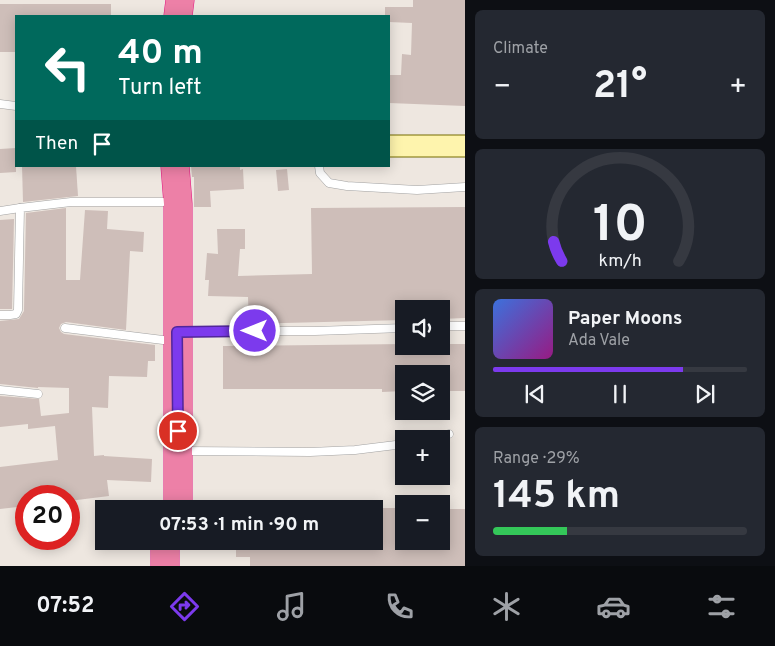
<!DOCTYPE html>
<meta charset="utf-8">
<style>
:root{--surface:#171b24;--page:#242831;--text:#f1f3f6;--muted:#9ea1a6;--line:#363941;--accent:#7c3aed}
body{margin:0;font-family:Overpass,sans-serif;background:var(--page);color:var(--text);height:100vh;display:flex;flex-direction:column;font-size:19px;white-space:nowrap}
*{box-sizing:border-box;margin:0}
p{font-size:16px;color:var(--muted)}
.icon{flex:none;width:28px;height:28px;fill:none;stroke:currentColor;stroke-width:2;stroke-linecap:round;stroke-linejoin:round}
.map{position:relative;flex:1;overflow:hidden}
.sheet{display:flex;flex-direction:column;gap:10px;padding:10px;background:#0d0f14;width:310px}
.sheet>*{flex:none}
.banner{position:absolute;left:15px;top:15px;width:375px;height:152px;border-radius:0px;box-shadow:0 2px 12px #0003;background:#00695c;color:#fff;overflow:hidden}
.fabs{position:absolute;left:395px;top:300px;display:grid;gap:10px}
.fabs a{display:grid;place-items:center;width:55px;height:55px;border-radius:0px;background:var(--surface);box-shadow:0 2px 12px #0003;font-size:25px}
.speed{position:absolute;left:15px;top:485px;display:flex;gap:10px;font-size:25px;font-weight:700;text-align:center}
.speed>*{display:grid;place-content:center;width:65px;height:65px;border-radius:50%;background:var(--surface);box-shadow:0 2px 12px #0003;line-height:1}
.speed .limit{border:8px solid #d22;background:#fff;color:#111}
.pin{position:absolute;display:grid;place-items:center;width:42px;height:42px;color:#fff;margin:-21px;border:2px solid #fff;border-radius:50%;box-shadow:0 1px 5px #0007}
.me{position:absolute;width:55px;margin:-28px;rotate:270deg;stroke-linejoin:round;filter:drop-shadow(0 0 4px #0008)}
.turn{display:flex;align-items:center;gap:18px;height:105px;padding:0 20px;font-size:22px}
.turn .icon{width:65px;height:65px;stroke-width:2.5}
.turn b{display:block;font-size:35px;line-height:42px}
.then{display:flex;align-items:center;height:48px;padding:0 20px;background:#0003;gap:10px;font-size:19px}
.big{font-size:38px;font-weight:700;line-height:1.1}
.sheet .card{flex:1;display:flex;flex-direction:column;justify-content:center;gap:8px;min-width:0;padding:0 18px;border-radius:8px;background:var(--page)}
.sheet .dial{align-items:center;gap:0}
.dial svg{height:130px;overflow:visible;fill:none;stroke:var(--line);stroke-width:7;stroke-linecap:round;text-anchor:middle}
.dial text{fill:var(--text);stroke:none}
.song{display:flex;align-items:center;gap:15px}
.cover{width:60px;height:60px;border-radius:8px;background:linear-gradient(135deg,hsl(220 70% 55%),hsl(310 70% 35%))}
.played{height:5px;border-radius:2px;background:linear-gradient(90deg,var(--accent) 75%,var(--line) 75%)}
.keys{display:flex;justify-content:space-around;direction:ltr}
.heat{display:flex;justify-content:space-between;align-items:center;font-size:28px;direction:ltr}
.charge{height:8px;border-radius:4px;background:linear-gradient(90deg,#34c759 29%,var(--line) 0)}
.trip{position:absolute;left:95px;top:500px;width:288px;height:50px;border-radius:0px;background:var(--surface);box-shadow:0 2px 12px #0003;font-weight:700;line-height:50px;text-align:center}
.tabs{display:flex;height:80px;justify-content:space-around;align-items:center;background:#090b0e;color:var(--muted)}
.tabs .icon{width:35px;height:35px}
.tabs .current{color:var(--accent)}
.tabs b{font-size:22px;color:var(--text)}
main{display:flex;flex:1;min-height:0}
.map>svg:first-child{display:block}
.building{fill:#cebeb9}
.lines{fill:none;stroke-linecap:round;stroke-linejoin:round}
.lane-casing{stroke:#a2a2a2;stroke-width:9}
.secondary-casing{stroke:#756d00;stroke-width:23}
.highway-casing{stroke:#e31580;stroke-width:29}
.lane{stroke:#fff;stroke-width:8}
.secondary{stroke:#fef4ad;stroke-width:21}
.highway{stroke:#ed80a7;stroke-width:28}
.route-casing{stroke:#51269a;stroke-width:12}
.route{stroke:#7c3aed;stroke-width:9}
</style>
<main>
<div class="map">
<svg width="465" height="566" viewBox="0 0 465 566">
<rect width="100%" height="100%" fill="#eee7e0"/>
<g class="building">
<path d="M 413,0 L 465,0 L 465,106 L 389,103 L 389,75 L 401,75 L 402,54 L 411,55 L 412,23 L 389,22 L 389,16 L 385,16 L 385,7 L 413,7 Z"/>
<path d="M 0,4 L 111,4 L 111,16 L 16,16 L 16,52 L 0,52 Z"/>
<path d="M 16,148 L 16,172 L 0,173 L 0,149 Z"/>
<path d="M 22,166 L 76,166 L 78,196 L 23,202 Z"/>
<path d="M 191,166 L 240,166 L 240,170 L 243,169 L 244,189 L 210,191 L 211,207 L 194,207 L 194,177 L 192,177 Z"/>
<path d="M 287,169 L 289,190 L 278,191 L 276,170 Z"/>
<path d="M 465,207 L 465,318 L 441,319 L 441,309 L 404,309 L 404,320 L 249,324 L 248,297 L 208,296 L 209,280 L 205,280 L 207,253 L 218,254 L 217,229 L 245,229 L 245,249 L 240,249 L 238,276 L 312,274 L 311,208 Z"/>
<path d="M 66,208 L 66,280 L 80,280 L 85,210 L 108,211 L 107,229 L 144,232 L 143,252 L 130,251 L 126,330 L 66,322 L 61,324 L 59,328 L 61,332 L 64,334 L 155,345 L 155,361 L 148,361 L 147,377 L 109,376 L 108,408 L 92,407 L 94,456 L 104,455 L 104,456 L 152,459 L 151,482 L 107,480 L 109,496 L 69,501 L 69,496 L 26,496 L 26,506 L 0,509 L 0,467 L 58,460 L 55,426 L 28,429 L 28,424 L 0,427 L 0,396 L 39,399 L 41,416 L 69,413 L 69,388 L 38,387 L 38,388 L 0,384 L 0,321 L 19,319 L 24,311 L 26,213 Z"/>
<path d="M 14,219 L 12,309 L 0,309 L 0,220 Z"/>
<path d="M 404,344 L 404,346 L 441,346 L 441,344 L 465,344 L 465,391 L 441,391 L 441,374 L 404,374 L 404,391 L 382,392 L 382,389 L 223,389 L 223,346 Z"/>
<path d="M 374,508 L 404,508 L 404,541 L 441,541 L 441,509 L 465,509 L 465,566 L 250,566 L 250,557 L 236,557 L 236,541 L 374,541 Z"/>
</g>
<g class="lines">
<defs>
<g id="lane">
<path d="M 0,104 L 16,106"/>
<path d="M 319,166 L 320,173 L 329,183 L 347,186 L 417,190 L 465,187"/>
<path d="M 0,211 L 20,208"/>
<path d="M 0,315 L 10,315 L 16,314 L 18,310 L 20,208 L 71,202 L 163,202"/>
<path d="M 441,326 L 465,326"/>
<path d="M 65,328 L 163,340"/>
<path d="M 183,331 L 315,331 L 404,328"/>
<path d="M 0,390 L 38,394"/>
<path d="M 430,439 L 449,434"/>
<path d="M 184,451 L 310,452 L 355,450 L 404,444"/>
</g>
<path id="secondary" d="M 389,146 L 465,146"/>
<g id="highway">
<path d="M 178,16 L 180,0"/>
<path d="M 175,166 L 178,204 L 178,509"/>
<path d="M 165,566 L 165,541"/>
</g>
</defs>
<use href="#lane" class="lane-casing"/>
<use href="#secondary" class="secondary-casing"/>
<use href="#highway" class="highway-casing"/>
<use href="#lane" class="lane"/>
<use href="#secondary" class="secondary"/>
<use href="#highway" class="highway"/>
</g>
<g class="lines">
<defs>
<path id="route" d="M 178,431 L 177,332 L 255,331"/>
</defs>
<use href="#route" class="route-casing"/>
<use href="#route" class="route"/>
</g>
</svg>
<div class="fabs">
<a><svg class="icon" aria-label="sound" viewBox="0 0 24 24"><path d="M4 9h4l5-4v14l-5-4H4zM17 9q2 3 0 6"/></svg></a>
<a><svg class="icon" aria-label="layers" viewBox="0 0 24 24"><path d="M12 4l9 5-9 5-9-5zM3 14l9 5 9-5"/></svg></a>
<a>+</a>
<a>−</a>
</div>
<div class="speed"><div class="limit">20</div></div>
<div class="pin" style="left:178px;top:431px;background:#d93025"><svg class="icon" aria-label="arrive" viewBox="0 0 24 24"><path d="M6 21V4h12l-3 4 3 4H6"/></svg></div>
<svg class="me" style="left:255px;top:331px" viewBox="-20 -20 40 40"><circle r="17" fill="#7c3aed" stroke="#fff" stroke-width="3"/><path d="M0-11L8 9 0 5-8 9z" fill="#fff"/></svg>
<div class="trip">07:53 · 1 min · 90 m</div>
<div class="banner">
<div class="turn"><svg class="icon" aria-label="left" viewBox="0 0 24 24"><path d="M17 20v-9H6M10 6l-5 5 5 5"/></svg><div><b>40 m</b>Turn left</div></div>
<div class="then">Then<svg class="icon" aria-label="arrive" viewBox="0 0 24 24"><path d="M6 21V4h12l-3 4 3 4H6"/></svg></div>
</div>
</div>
<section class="sheet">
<div class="card"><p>Climate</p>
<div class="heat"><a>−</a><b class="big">21°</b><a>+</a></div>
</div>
<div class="card dial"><svg viewBox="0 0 100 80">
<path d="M14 69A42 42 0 1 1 86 69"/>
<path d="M14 69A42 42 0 0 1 9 57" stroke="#7c3aed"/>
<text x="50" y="56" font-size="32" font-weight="700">10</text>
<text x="50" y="72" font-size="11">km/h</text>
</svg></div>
<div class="card">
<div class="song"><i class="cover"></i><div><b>Paper Moons</b><p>Ada Vale</p></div></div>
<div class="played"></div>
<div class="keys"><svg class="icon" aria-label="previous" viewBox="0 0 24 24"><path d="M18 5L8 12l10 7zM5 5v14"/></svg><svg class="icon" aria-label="pause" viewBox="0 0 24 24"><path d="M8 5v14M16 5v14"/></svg><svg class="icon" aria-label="next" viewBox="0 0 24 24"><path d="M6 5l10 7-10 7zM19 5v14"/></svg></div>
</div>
<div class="card"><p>Range · 29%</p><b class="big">145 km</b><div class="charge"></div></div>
</section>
</main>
<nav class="tabs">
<b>07:52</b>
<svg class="icon current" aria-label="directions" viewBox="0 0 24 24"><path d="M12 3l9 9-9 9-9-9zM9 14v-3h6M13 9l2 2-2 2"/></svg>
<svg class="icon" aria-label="music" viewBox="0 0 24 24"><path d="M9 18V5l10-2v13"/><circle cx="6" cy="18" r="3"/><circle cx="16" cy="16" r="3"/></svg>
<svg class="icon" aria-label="phone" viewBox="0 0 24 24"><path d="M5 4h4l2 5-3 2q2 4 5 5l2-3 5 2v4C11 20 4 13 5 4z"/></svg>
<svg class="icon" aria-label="climate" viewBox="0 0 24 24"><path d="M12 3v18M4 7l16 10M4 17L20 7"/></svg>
<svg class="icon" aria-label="car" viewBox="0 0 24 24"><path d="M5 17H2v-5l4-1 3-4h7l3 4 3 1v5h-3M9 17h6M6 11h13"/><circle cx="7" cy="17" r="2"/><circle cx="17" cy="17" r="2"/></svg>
<svg class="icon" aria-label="filters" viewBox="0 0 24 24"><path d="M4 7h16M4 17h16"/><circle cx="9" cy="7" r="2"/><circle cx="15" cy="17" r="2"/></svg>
</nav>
